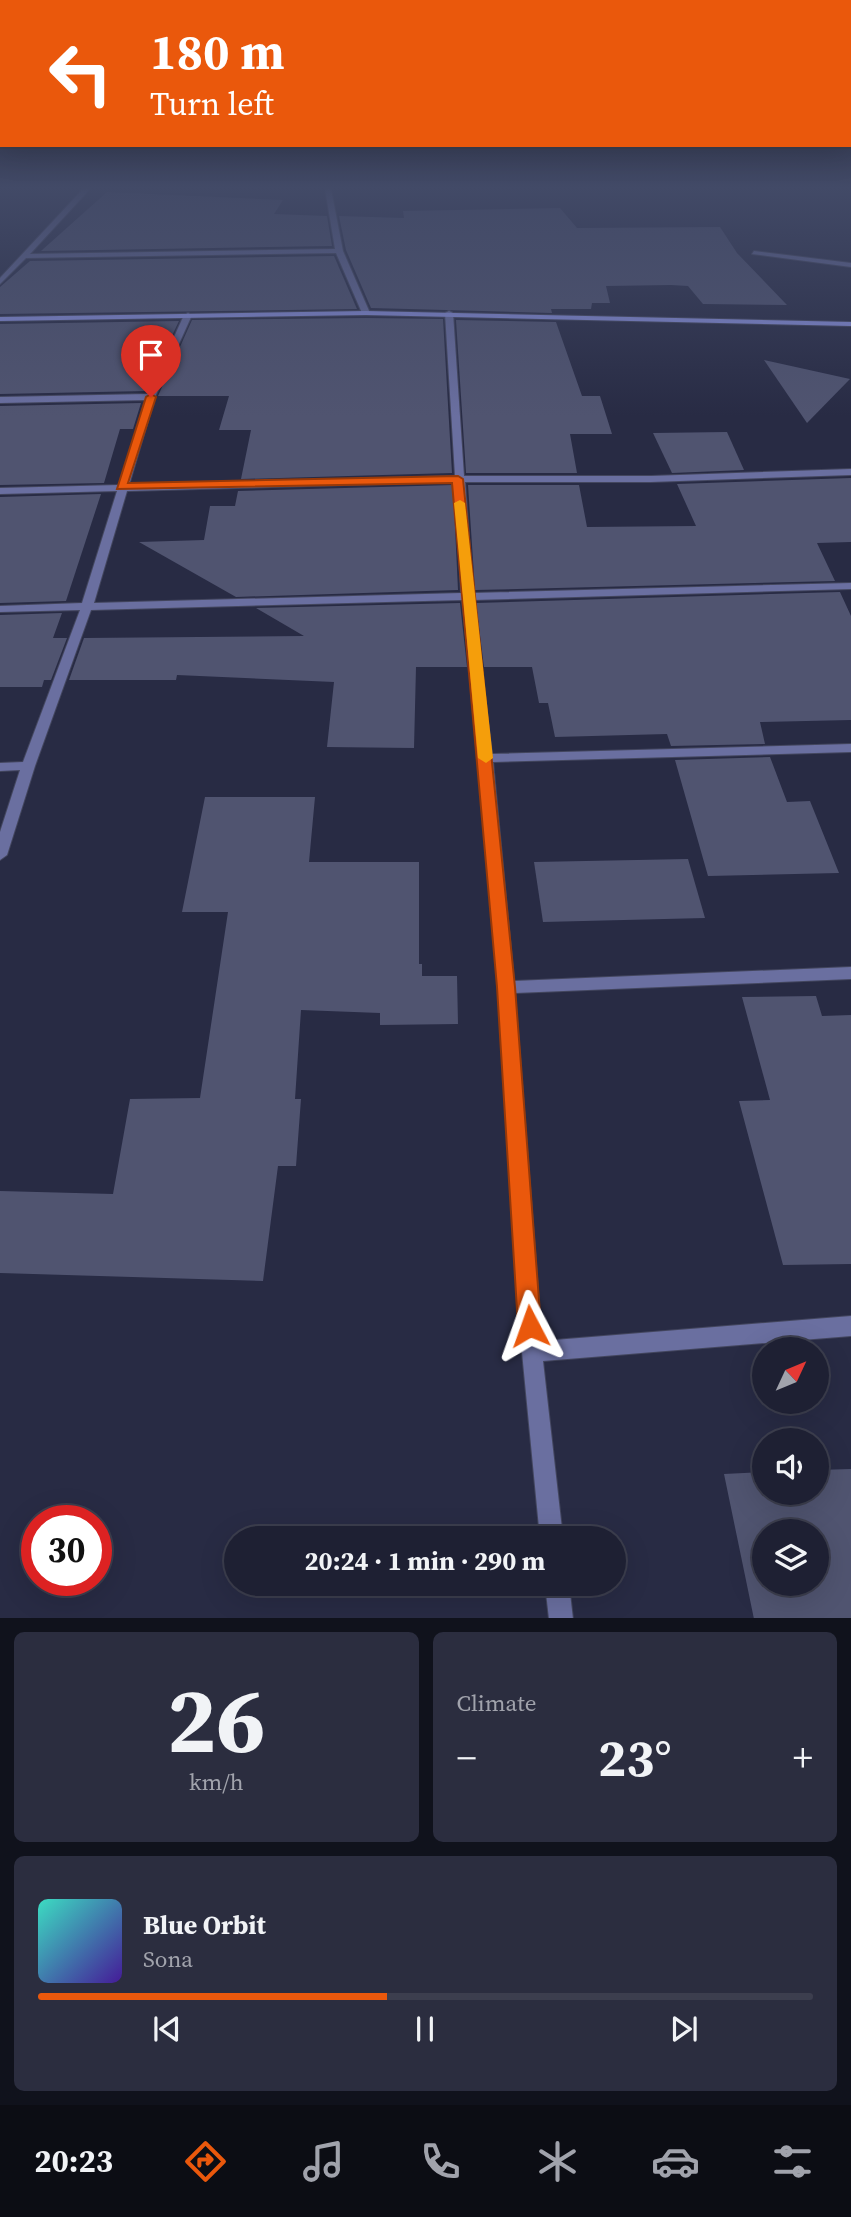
<!DOCTYPE html>
<meta charset="utf-8">
<style>
:root{--surface:#1e2033;--page:#2b2d3f;--text:#f1f3f6;--muted:#a1a3ac;--line:#3c3e4e;--accent:#ea580c}
body{margin:0;font-family:"Source Serif 4",serif;background:var(--page);color:var(--text);height:100vh;display:flex;flex-direction:column;font-size:26px;white-space:nowrap}
*{box-sizing:border-box;margin:0}
p{font-size:23px;color:var(--muted)}
.icon{flex:none;width:38px;height:38px;fill:none;stroke:currentColor;stroke-width:2;stroke-linecap:round;stroke-linejoin:round}
.map{position:relative;height:1618px;overflow:hidden}
.details{display:flex;flex-direction:column;gap:14px;padding:14px;background:#10121c;flex:1}
.details>*{flex:none}
.top-card{position:absolute;left:0px;top:0px;width:852px;height:147px;box-shadow:0 7px 28px #0002,0 0 0 2px var(--line);background:#ea580c;color:#fff;overflow:hidden}
.needle{width:46px;rotate:46deg}
.buttons{position:absolute;left:752px;top:1337px;display:grid;gap:14px}
.buttons a{display:grid;place-items:center;width:77px;height:77px;border-radius:50%;background:var(--surface);box-shadow:0 7px 28px #0002,0 0 0 2px var(--line);font-size:35px}
.speed{position:absolute;left:21px;top:1505px;display:flex;gap:14px;font-size:35px;font-weight:700;text-align:center}
.speed>*{display:grid;place-content:center;width:91px;height:91px;border-radius:50%;background:var(--surface);box-shadow:0 7px 28px #0002,0 0 0 2px var(--line);line-height:1}
.speed .limit{border:10px solid #d22;background:#fff;color:#111}
.pin{position:absolute;display:grid;place-items:center;width:60px;height:60px;color:#fff;margin:-72px -30px;border-radius:50% 50% 50% 0;rotate:-45deg;box-shadow:0 0 7px #0007}
.pin .icon{rotate:45deg}
.me{position:absolute;width:77px;margin:-38px;rotate:356deg;stroke-linejoin:round;filter:drop-shadow(0 0 5px #0008)}
.turn{display:flex;align-items:center;gap:24px;height:147px;padding:0 35px;font-size:32px}
.turn .icon{width:91px;height:91px;stroke-width:2.5}
.turn b{display:block;font-size:49px;line-height:60px}
.big{font-size:52px;font-weight:700;line-height:1.1}
.details .widget{flex:1;display:flex;flex-direction:column;justify-content:center;gap:10px;min-width:0;padding:0 24px;border-radius:10px;background:var(--page)}
.details .dial{align-items:center;gap:0}
.dial b{font-size:91px;line-height:1}
.song{display:flex;align-items:center;gap:21px}
.cover{width:84px;height:84px;border-radius:10px;background:linear-gradient(135deg,hsl(170 70% 55%),hsl(260 70% 35%))}
.played{height:7px;border-radius:4px;background:linear-gradient(90deg,var(--accent) 45%,var(--line) 45%)}
.keys{display:flex;justify-content:space-around;direction:ltr}
.heat{display:flex;justify-content:space-between;align-items:center;font-size:38px;direction:ltr}
.details .tiles{flex:1;display:grid;gap:14px;grid-template-columns:1fr 1fr}
.widget:last-child{grid-column:span 2}
.trip{position:absolute;left:224px;top:1526px;width:402px;height:70px;border-radius:35px;background:var(--surface);box-shadow:0 7px 28px #0002,0 0 0 2px var(--line);font-weight:700;line-height:70px;text-align:center}
.tab-bar{display:flex;height:112px;justify-content:space-around;align-items:center;background:#0c0d14;color:var(--muted)}
.tab-bar .icon{width:49px;height:49px}
.tab-bar .active{color:var(--accent)}
.tab-bar b{font-size:32px;color:var(--text)}
.map>svg:first-child{display:block}
.building{fill:#505470;fill-rule:evenodd}
.lines{fill:none;stroke-linecap:round;stroke-linejoin:round}
.street-casing{stroke:#43465e;stroke-width:2}
.secondary-casing{stroke:#43465e;stroke-width:2}
.street{fill:#6a6fa0;fill-rule:evenodd}
.secondary{fill:#8c93e2;fill-rule:evenodd}
.route{fill:#ea580c;stroke:#983908;stroke-width:2}
.slow{fill:#f59e0b}
</style>
<div class="map">
<svg width="851" height="1619" viewBox="0 0 851 1619">
<rect width="100%" height="100%" fill="#282b44"/>
<g class="building">
<path d="M 107,192 L 283,200 L 274,214 L 327,216 L 332,246 L 41,251 Z"/>
<path d="M 560,208 L 577,228 L 720,227 L 737,253 L 787,305 L 703,304 L 688,286 L 671,285 L 606,286 L 610,303 L 592,303 L 591,309 L 551,309 L 552,313 L 371,308 L 346,250 L 339,216 L 404,218 L 403,211 Z"/>
<path d="M 334,256 L 357,309 L 0,314 L 0,287 L 30,261 Z"/>
<path d="M 366,318 L 443,319 L 452,473 L 241,479 L 251,430 L 219,430 L 229,396 L 158,396 L 192,320 Z"/>
<path d="M 456,320 L 556,322 L 582,396 L 600,396 L 612,434 L 570,434 L 577,473 L 466,473 Z"/>
<path d="M 179,321 L 146,391 L 0,394 L 0,324 Z"/>
<path d="M 764,360 L 850,379 L 807,423 Z"/>
<path d="M 141,403 L 133,429 L 120,429 L 104,483 L 0,485 L 0,406 Z"/>
<path d="M 727,432 L 744,470 L 672,473 L 653,433 Z"/>
<path d="M 851,478 L 851,542 L 817,543 L 835,581 L 475,590 L 468,485 L 579,485 L 587,527 L 696,526 L 677,484 Z"/>
<path d="M 453,485 L 458,590 L 236,597 L 139,542 L 204,540 L 210,506 L 235,506 L 238,491 Z"/>
<path d="M 101,494 L 66,601 L 0,603 L 0,497 Z"/>
<path d="M 840,592 L 851,616 L 851,720 L 760,722 L 765,744 L 671,746 L 667,734 L 555,737 L 548,703 L 539,703 L 532,667 L 484,667 L 476,603 Z"/>
<path d="M 460,603 L 467,667 L 416,667 L 414,748 L 327,747 L 334,682 L 177,675 L 176,680 L 69,680 L 84,638 L 304,636 L 256,608 Z"/>
<path d="M 62,613 L 53,638 L 67,638 L 51,680 L 44,680 L 42,687 L 0,687 L 0,615 Z"/>
<path d="M 770,757 L 787,802 L 810,801 L 839,873 L 708,876 L 675,760 Z"/>
<path d="M 205,797 L 315,797 L 309,862 L 419,862 L 419,964 L 422,964 L 422,976 L 457,976 L 458,1024 L 380,1025 L 380,1013 L 301,1010 L 295,1099 L 301,1099 L 296,1166 L 278,1166 L 263,1281 L 0,1273 L 0,1191 L 113,1194 L 130,1099 L 200,1098 L 228,912 L 182,912 Z"/>
<path d="M 688,859 L 705,918 L 543,922 L 534,862 Z"/>
<path d="M 816,996 L 822,1016 L 851,1015 L 851,1264 L 783,1265 L 739,1101 L 770,1100 L 742,997 Z"/>
<path d="M 851,1469 L 851,1619 L 754,1619 L 724,1474 L 765,1472 L 765,1493 L 817,1493 L 817,1470 ZM 765,1531 L 817,1531 L 817,1584 L 765,1584 Z"/>
</g>
<g class="lines">
<defs>
<g id="street">
<path d="M 83,189 L 90,189 L 30,254 L 335,249 L 325,189 L 331,189 L 343,251 L 370,313 L 366,315 L 362,313 L 336,253 L 26,258 L 0,284 L 0,278 Z"/>
<path d="M 754,251 L 851,263 L 851,267 L 752,254 Z"/>
<path d="M 449,311 L 453,313 L 464,476 L 651,476 L 851,469 L 851,475 L 651,482 L 465,482 L 473,593 L 851,583 L 851,589 L 473,600 L 492,754 L 851,744 L 851,752 L 493,762 L 514,981 L 851,967 L 851,979 L 515,993 L 542,1341 L 851,1316 L 851,1336 L 543,1361 L 563,1538 L 540,1538 L 522,1352 L 498,987 L 479,758 L 462,600 L 91,610 L 35,766 L 7,855 L 0,860 L 0,832 L 20,770 L 0,771 L 0,763 L 23,762 L 80,610 L 0,612 L 0,606 L 82,603 L 117,491 L 0,494 L 0,488 L 119,485 L 146,400 L 0,403 L 0,397 L 148,394 L 184,315 L 188,313 L 192,315 L 155,397 L 129,485 L 455,476 L 445,313 ZM 455,482 L 461,593 L 94,603 L 127,491 Z"/>
<path d="M 545,1584 L 569,1584 L 573,1619 L 549,1619 Z"/>
</g>
<path id="secondary" d="M 366,311 L 851,322 L 851,326 L 366,315 L 0,321 L 0,317 Z"/>
</defs>
<use href="#street" class="street-casing"/>
<use href="#secondary" class="secondary-casing"/>
<use href="#street" class="street"/>
<use href="#secondary" class="secondary"/>
</g>
<linearGradient id="sky" x2="0" y2="1"><stop stop-color="#161825"/><stop offset="0.45" stop-color="#424a67"/><stop offset="1" stop-color="#424a67" stop-opacity="0"/></linearGradient>
<rect width="851" height="416" fill="url(#sky)"/>
<path class="route" d="M 151,394 L 156,397 L 128,483 L 458,476 L 463,479 L 515,987 L 541,1326 L 538,1334 L 530,1337 L 521,1334 L 518,1326 L 497,987 L 452,483 L 117,489 L 146,397 Z"/>
<path class="slow" d="M 460,500 L 465,503 L 493,758 L 486,763 L 478,758 L 454,503 Z"/>
</svg>
<div class="buttons">
<a><svg class="needle" viewBox="-14 -14 28 28"><path d="M0-13l5 13h-10z" fill="#e53935"/><path d="M0 13l5-13h-10z" fill="#a1a3ac"/></svg></a>
<a><svg class="icon" aria-label="sound" viewBox="0 0 24 24"><path d="M4 9h4l5-4v14l-5-4H4zM17 9q2 3 0 6"/></svg></a>
<a><svg class="icon" aria-label="layers" viewBox="0 0 24 24"><path d="M12 4l9 5-9 5-9-5zM3 14l9 5 9-5"/></svg></a>
</div>
<div class="speed"><div class="limit">30</div></div>
<div class="pin" style="left:151px;top:397px;background:#d93025"><svg class="icon" aria-label="arrive" viewBox="0 0 24 24"><path d="M6 21V4h12l-3 4 3 4H6"/></svg></div>
<svg class="me" style="left:530px;top:1326px" viewBox="-20 -20 40 40"><path d="M0-17L14 15 0 8-14 15z" fill="#ea580c" stroke="#fff" stroke-width="4"/></svg>
<div class="trip">20:24 · 1 min · 290 m</div>
<div class="top-card">
<div class="turn"><svg class="icon" aria-label="left" viewBox="0 0 24 24"><path d="M17 20v-9H6M10 6l-5 5 5 5"/></svg><div><b>180 m</b>Turn left</div></div>
</div>
</div>
<section class="details">
<div class="tiles">
<div class="widget dial"><b>26</b><p>km/h</p></div>
<div class="widget"><p>Climate</p>
<div class="heat"><a>−</a><b class="big">23°</b><a>+</a></div>
</div>
<div class="widget">
<div class="song"><i class="cover"></i><div><b>Blue Orbit</b><p>Sona</p></div></div>
<div class="played"></div>
<div class="keys"><svg class="icon" aria-label="previous" viewBox="0 0 24 24"><path d="M18 5L8 12l10 7zM5 5v14"/></svg><svg class="icon" aria-label="pause" viewBox="0 0 24 24"><path d="M8 5v14M16 5v14"/></svg><svg class="icon" aria-label="next" viewBox="0 0 24 24"><path d="M6 5l10 7-10 7zM19 5v14"/></svg></div>
</div>
</div>
</section>
<nav class="tab-bar">
<b>20:23</b>
<svg class="icon active" aria-label="directions" viewBox="0 0 24 24"><path d="M12 3l9 9-9 9-9-9zM9 14v-3h6M13 9l2 2-2 2"/></svg>
<svg class="icon" aria-label="music" viewBox="0 0 24 24"><path d="M9 18V5l10-2v13"/><circle cx="6" cy="18" r="3"/><circle cx="16" cy="16" r="3"/></svg>
<svg class="icon" aria-label="phone" viewBox="0 0 24 24"><path d="M5 4h4l2 5-3 2q2 4 5 5l2-3 5 2v4C11 20 4 13 5 4z"/></svg>
<svg class="icon" aria-label="climate" viewBox="0 0 24 24"><path d="M12 3v18M4 7l16 10M4 17L20 7"/></svg>
<svg class="icon" aria-label="car" viewBox="0 0 24 24"><path d="M5 17H2v-5l4-1 3-4h7l3 4 3 1v5h-3M9 17h6M6 11h13"/><circle cx="7" cy="17" r="2"/><circle cx="17" cy="17" r="2"/></svg>
<svg class="icon" aria-label="filters" viewBox="0 0 24 24"><path d="M4 7h16M4 17h16"/><circle cx="9" cy="7" r="2"/><circle cx="15" cy="17" r="2"/></svg>
</nav>
